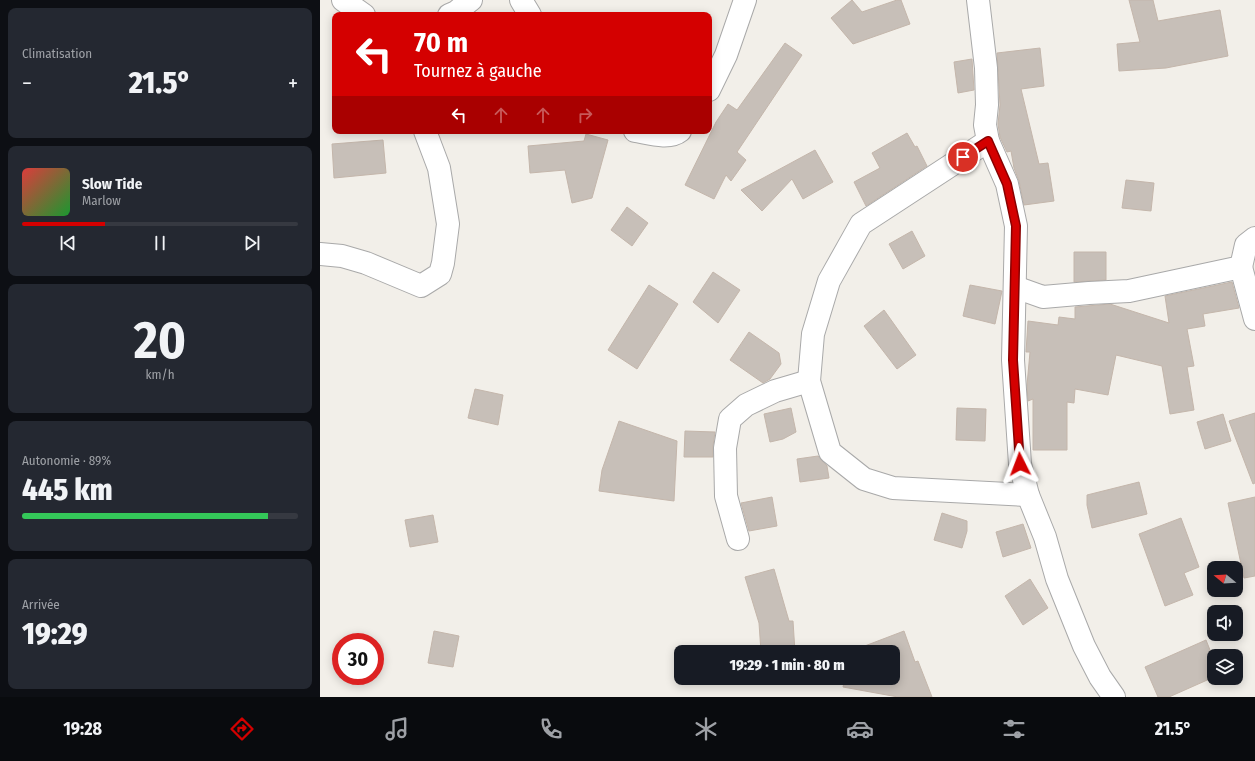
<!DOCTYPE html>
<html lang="fr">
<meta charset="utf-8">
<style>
:root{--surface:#171b24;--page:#242831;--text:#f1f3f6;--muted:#9ea1a6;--line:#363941;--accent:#d40000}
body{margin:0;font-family:"Fira Sans Condensed",sans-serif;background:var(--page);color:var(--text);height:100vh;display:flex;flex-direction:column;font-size:15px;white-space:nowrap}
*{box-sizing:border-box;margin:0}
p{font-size:13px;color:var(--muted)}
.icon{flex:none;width:22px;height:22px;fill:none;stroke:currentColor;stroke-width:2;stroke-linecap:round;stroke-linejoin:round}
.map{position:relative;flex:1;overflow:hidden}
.drawer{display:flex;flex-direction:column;gap:8px;padding:8px;background:#0d0f14;width:320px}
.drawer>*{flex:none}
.hud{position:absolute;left:12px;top:12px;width:380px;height:122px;border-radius:8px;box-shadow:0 2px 10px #0003;background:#d40000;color:#fff;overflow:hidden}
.needle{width:26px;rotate:288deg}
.tools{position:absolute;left:887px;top:561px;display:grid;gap:8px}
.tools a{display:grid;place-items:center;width:36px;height:36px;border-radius:8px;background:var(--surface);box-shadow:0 2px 10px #0003;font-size:20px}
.speed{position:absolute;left:12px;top:633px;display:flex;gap:8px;font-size:20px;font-weight:700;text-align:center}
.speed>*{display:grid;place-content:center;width:52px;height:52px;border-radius:50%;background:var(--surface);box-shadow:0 2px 10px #0003;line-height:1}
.speed .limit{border:6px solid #d22;background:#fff;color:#111}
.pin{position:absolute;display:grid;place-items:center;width:34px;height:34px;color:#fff;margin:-17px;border:2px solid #fff;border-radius:50%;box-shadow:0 1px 4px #0007}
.me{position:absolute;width:44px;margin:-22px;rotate:357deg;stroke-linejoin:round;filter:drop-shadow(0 0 3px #0008)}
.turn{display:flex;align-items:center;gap:14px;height:84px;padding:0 16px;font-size:18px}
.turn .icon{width:52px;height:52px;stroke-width:2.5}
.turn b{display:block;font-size:28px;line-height:34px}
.lanes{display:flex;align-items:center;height:38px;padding:0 16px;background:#0003;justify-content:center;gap:20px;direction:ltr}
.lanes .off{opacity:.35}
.big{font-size:30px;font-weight:800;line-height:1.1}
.drawer .tile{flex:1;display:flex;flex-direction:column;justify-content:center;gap:6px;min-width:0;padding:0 14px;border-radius:8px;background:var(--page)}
.drawer .dial{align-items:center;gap:0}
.dial b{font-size:52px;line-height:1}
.song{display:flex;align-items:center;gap:12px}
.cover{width:48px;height:48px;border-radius:6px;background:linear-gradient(135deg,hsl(0 70% 55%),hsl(130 70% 35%))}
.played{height:4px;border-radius:2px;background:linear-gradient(90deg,var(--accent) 30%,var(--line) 30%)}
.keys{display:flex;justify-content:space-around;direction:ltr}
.heat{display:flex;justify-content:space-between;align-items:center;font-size:22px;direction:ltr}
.charge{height:6px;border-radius:3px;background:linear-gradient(90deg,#34c759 89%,var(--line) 0)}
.trip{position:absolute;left:354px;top:645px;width:226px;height:40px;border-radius:8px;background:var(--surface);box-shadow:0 2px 10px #0003;font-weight:800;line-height:40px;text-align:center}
.dock{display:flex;height:64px;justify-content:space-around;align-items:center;background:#090b0e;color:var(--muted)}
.dock .icon{width:28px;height:28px}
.dock .current{color:var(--accent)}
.dock b{font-size:18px;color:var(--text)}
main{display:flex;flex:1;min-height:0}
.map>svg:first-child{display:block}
.building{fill:#c7bfb8;stroke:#c4b6ab}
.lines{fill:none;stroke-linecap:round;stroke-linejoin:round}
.street-casing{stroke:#a9a9a9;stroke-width:24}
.street{stroke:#fff;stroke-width:22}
.route-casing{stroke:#8a0000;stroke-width:10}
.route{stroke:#d40000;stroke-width:7}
</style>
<main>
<section class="drawer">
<div class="tile"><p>Climatisation</p>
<div class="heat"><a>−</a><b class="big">21.5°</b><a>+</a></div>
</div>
<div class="tile">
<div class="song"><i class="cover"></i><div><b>Slow Tide</b><p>Marlow</p></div></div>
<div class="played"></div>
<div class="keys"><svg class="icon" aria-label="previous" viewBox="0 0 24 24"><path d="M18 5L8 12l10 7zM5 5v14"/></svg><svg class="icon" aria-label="pause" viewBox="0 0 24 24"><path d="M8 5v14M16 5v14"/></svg><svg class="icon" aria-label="next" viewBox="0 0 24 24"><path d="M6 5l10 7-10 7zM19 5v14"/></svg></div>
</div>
<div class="tile dial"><b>20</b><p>km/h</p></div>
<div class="tile"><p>Autonomie · 89%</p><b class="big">445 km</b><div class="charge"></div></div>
<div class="tile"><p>Arrivée</p><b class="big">19:29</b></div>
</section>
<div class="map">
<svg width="935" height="697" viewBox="0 0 935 697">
<rect width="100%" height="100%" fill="#f2efe9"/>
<g class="building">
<path d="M 532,0 L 542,12 L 577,0 L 581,0 L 590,24 L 533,44 L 511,18 Z"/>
<path d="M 809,0 L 833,0 L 838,21 L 900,10 L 908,56 L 846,68 L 799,71 L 797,44 L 820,42 Z"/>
<path d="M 465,43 L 482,55 L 417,152 L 426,160 L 411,181 L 406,175 L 394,199 L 365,185 L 396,122 L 408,104 L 417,110 Z"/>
<path d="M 720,48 L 724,86 L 701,89 L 719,164 L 728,163 L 734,201 L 704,205 L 699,181 L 694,168 L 691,151 L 687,152 L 680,137 L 678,124 L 680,105 L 677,53 Z"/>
<path d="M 652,59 L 654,90 L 638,93 L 634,62 Z"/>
<path d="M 587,133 L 595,147 L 597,146 L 607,166 L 546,206 L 534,182 L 560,168 L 552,153 Z"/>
<path d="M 266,134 L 288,140 L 272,198 L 252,203 L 245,170 L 210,173 L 208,146 L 264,141 Z"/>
<path d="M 63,140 L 66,173 L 14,178 L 12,144 Z"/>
<path d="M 495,150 L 513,182 L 483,199 L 472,179 L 442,211 L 421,190 Z"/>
<path d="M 806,180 L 834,183 L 831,211 L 802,208 Z"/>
<path d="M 307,207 L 328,223 L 312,246 L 291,230 Z"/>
<path d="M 592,231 L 605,256 L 583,269 L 569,244 Z"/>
<path d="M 754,252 L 786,252 L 786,280 L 754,282 Z"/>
<path d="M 393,272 L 420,290 L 398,323 L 373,302 Z"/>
<path d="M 912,282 L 919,308 L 883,314 L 885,326 L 867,329 L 874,366 L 867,367 L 874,410 L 850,414 L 842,366 L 796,355 L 788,395 L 755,389 L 754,403 L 747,402 L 747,450 L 713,450 L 713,399 L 708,401 L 707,385 L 710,352 L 706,352 L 708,321 L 738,325 L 739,317 L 755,319 L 755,307 L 790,304 L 849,323 L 845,296 Z"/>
<path d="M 329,285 L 358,304 L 317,369 L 288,350 Z"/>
<path d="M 650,285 L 682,291 L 675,324 L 643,316 Z"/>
<path d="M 564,310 L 596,355 L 577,369 L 544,326 Z"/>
<path d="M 429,332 L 459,353 L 461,364 L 450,379 L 443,383 L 410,360 Z"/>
<path d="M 155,389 L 183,395 L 178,425 L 148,418 Z"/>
<path d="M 471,408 L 476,432 L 463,439 L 450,442 L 444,414 Z"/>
<path d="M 637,408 L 666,409 L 665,441 L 636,440 Z"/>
<path d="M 935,413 L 935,483 L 933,484 L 909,421 Z"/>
<path d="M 903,414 L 911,441 L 885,449 L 877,422 Z"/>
<path d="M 299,421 L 357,441 L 354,501 L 279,491 L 282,470 Z"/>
<path d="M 365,431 L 395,432 L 393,446 L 393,457 L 364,457 Z"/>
<path d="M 498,456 L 507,466 L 509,478 L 480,482 L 477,459 Z"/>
<path d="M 819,482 L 827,514 L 772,528 L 767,505 L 767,495 Z"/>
<path d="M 452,497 L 457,526 L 429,531 L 421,503 Z"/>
<path d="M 935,497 L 935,576 L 924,578 L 908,503 Z"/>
<path d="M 622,513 L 647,521 L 647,531 L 642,548 L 614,540 Z"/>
<path d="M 113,515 L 118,542 L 90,547 L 85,520 Z"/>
<path d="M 861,518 L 879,567 L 864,573 L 873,595 L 845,606 L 819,534 Z"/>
<path d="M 703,524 L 711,548 L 683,557 L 676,532 Z"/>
<path d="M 454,569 L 469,621 L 473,621 L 475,652 L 441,652 L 439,623 L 425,577 Z"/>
<path d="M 710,579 L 728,608 L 703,625 L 685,596 Z"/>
<path d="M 114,631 L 139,636 L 133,667 L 108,663 Z"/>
<path d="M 584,631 L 595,662 L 598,661 L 612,697 L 578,697 L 523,687 L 525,678 L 573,678 L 573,652 L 529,652 Z"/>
<path d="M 886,640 L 894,660 L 894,677 L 849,697 L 838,697 L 825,667 Z"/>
</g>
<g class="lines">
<defs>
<g id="street">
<path d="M 23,0 L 44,15"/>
<path d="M 201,0 L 210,15"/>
<path d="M 658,0 L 666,68 L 667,105 L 665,125 L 668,141 L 687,184 L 696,226 L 693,360 L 700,464 L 708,495 L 725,537 L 737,579 L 764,646 L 780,677 L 794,697"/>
<path d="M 129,15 L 136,12 L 151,0"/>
<path d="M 389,90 L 406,55 L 425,0"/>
<path d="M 315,131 C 328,133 349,140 360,131"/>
<path d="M 668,141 L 541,224 L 509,281 L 493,334 L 489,381 L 510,452 L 544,479 L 573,488 L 708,495"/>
<path d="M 0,254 L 22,256 L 46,263 L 101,286 L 120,274 L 123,263 L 128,224 L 119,168 L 105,131"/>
<path d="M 921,267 L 935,319"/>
<path d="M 695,287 L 723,297 L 769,293 L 809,291 L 921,267 L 926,245 L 935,238"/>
<path d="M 418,539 L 406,496 L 405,448 L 410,419 L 426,405 L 455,391 L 489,381"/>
</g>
</defs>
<use href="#street" class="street-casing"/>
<use href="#street" class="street"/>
</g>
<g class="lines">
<defs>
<path id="route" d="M 643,157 L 668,141 L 687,184 L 696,226 L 693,360 L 700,464"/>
</defs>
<use href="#route" class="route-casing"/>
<use href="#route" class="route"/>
</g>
</svg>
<div class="tools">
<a><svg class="needle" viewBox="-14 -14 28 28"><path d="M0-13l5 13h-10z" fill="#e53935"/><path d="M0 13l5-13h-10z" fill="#9ea1a6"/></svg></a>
<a><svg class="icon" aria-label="sound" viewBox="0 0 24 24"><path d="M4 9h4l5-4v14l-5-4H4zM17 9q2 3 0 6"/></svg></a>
<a><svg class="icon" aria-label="layers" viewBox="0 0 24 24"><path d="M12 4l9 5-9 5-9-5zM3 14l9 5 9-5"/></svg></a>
</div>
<div class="speed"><div class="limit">30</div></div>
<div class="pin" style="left:643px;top:157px;background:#d93025"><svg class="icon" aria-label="arrive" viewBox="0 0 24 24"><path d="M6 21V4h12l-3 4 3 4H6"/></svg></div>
<svg class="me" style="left:700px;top:464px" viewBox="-20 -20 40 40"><path d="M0-17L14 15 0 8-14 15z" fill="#d40000" stroke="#fff" stroke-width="4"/></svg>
<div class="trip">19:29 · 1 min · 80 m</div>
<div class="hud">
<div class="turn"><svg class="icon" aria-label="left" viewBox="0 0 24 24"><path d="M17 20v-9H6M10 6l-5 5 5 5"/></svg><div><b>70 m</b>Tournez à gauche</div></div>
<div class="lanes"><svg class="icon" aria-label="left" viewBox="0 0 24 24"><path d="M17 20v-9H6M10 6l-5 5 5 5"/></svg><svg class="icon off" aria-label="ahead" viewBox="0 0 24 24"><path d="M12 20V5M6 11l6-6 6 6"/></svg><svg class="icon off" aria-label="ahead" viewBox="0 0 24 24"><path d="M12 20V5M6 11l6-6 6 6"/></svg><svg class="icon off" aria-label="right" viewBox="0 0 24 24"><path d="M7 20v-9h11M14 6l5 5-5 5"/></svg></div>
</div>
</div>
</main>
<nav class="dock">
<b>19:28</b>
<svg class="icon current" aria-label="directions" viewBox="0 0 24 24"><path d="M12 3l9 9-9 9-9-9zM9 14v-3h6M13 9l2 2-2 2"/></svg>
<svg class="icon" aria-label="music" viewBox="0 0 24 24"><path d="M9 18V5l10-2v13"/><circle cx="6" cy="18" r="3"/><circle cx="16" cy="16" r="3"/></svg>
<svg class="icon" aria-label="phone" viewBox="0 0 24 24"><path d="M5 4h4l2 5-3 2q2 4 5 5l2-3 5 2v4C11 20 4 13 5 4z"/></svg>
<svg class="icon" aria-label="climate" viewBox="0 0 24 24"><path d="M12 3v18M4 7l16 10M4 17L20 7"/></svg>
<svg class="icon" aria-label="car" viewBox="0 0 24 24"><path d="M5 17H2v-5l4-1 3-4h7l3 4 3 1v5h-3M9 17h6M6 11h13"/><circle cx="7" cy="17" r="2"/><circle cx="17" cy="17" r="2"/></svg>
<svg class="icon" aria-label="filters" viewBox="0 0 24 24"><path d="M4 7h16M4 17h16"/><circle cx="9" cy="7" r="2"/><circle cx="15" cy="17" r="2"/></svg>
<b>21.5°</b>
</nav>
